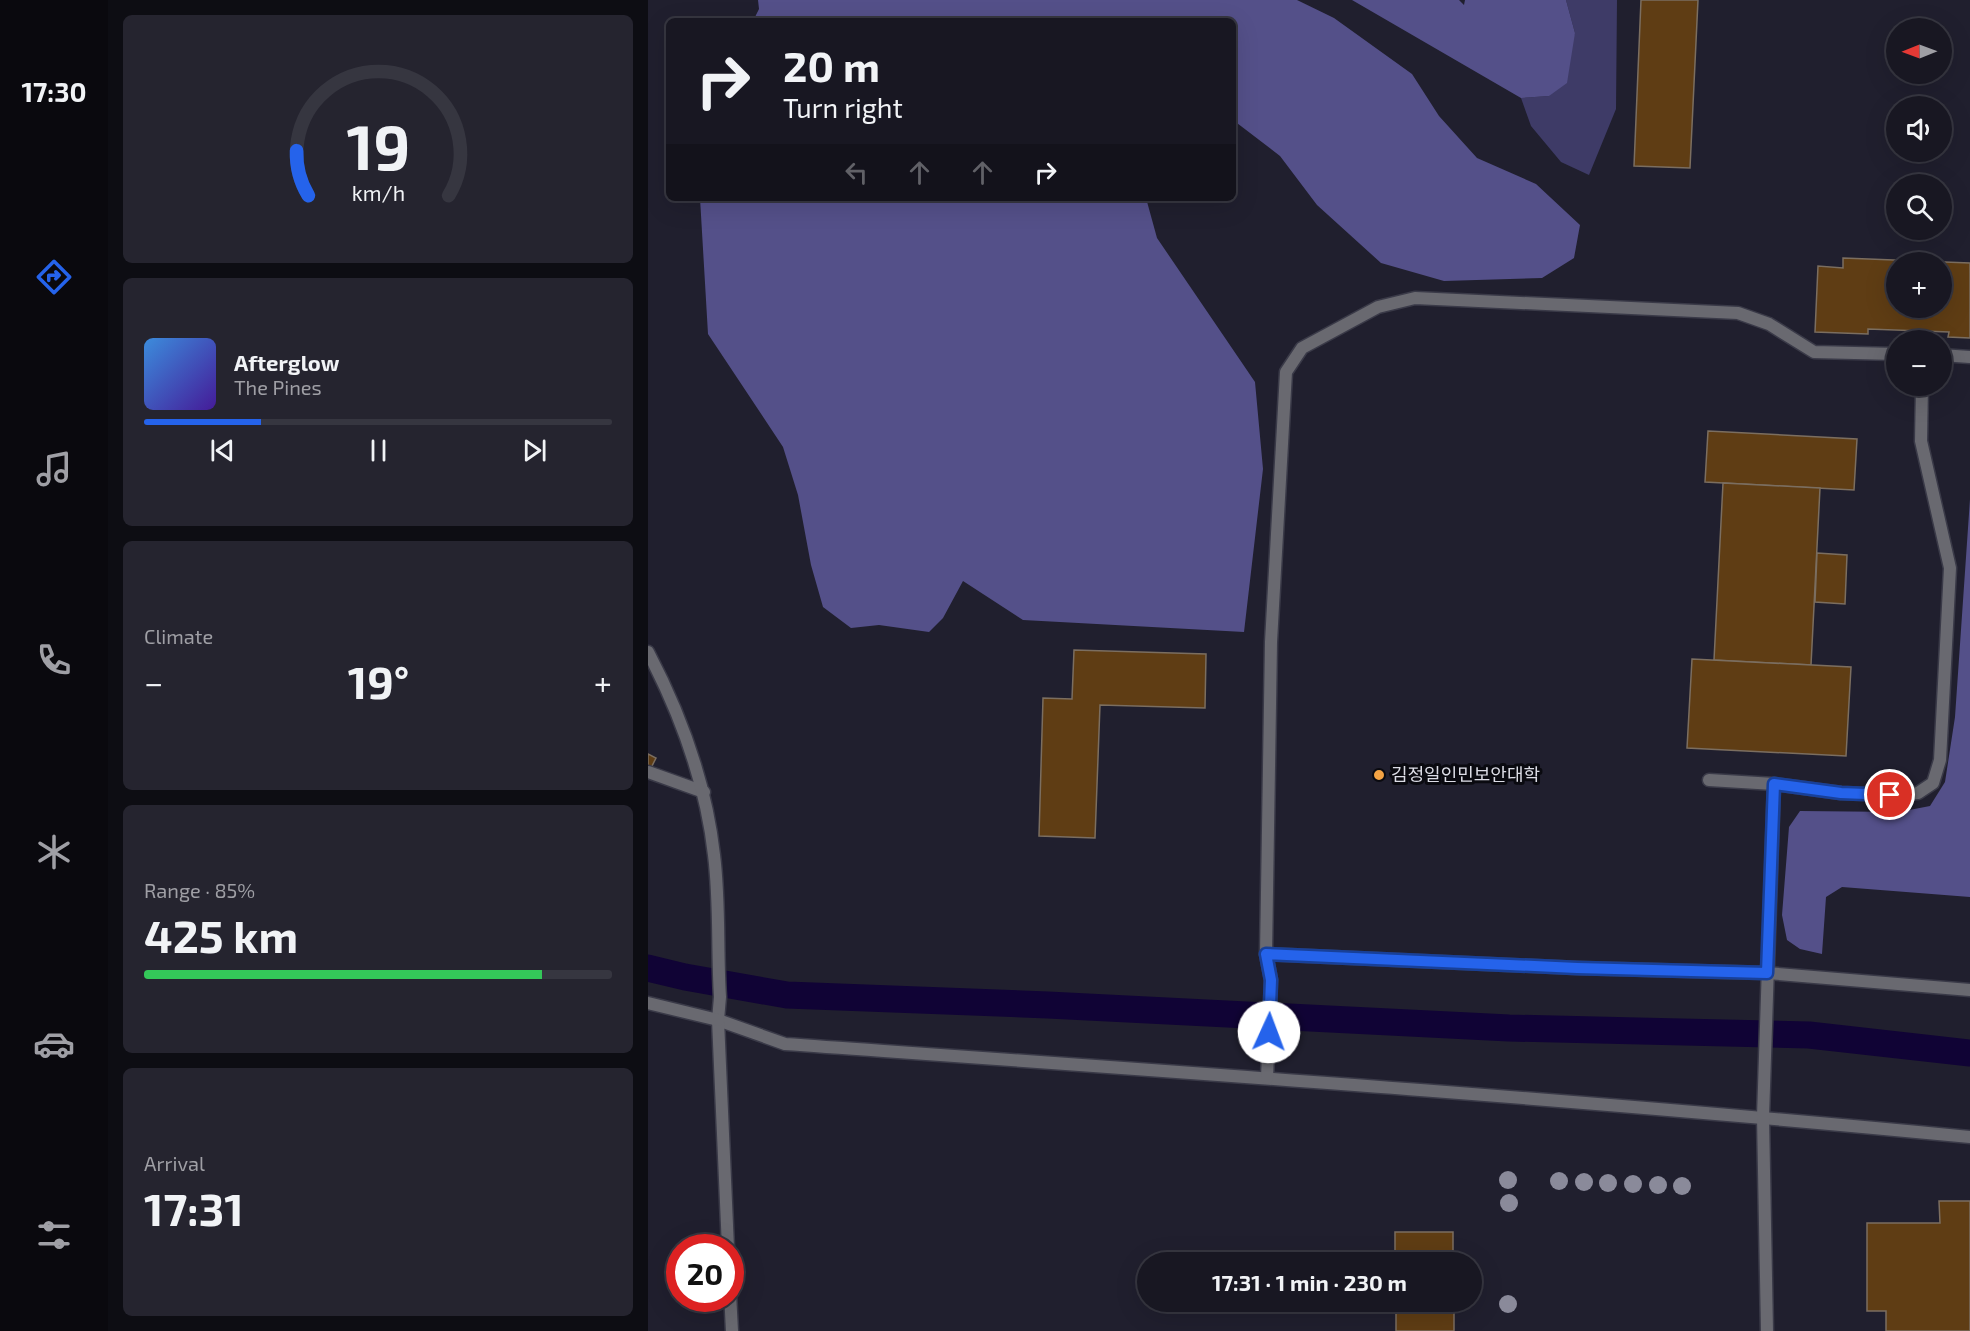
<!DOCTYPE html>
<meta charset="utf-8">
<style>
:root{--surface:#181722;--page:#25242f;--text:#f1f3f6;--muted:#9f9fa5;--line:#363640;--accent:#2563eb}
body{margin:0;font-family:"Exo 2","Noto Sans KR",sans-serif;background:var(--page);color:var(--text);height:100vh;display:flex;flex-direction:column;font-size:22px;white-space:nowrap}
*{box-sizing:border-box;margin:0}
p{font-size:20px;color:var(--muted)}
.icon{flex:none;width:33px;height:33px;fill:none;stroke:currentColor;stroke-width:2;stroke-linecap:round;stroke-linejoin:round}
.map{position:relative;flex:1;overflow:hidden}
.side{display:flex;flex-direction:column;gap:15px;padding:15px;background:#0d0d13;width:540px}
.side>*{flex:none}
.guide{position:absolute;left:18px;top:18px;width:570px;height:183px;border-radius:9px;box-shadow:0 6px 24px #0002,0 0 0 2px var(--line);background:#181722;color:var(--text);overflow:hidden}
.needle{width:39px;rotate:269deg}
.fabs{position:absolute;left:1238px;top:18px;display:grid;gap:12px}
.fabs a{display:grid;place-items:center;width:66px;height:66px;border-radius:50%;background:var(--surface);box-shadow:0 6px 24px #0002,0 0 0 2px var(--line);font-size:30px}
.speed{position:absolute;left:18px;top:1234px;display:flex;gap:12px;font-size:30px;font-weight:700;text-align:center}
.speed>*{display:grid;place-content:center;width:78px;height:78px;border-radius:50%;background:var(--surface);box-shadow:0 6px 24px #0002,0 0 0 2px var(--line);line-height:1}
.speed .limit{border:9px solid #d22;background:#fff;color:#111}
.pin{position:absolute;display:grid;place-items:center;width:51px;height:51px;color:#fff;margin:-26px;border:3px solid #fff;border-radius:50%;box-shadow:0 2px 6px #0007}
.me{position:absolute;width:66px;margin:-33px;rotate:2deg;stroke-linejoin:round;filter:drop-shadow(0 0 4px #0008)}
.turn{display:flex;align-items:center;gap:21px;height:126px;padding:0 18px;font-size:27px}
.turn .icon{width:78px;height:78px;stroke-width:2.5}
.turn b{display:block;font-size:42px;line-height:51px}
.lanes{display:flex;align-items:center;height:57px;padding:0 18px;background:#0003;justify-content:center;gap:30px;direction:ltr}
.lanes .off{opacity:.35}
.big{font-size:45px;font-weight:700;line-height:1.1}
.side .widget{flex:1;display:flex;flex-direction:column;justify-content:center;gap:9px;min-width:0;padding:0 21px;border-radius:9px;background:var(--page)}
.side .dial{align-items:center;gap:0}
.dial svg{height:156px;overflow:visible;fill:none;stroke:var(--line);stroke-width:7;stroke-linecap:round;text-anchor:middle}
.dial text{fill:var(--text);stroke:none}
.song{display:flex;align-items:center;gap:18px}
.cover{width:72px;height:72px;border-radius:9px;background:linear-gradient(135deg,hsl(210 70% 55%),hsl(260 70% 35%))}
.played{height:6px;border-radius:3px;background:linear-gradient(90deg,var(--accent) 25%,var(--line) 25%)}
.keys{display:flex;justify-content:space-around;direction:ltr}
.heat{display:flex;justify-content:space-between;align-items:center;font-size:33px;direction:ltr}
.charge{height:9px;border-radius:4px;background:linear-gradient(90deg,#34c759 85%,var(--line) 0)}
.trip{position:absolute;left:489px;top:1252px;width:345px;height:60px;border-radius:30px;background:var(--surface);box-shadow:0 6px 24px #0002,0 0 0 2px var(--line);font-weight:700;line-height:60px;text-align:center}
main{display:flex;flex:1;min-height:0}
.menu{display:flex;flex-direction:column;width:108px;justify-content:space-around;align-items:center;background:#0a090e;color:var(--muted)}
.menu .icon{width:42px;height:42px}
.menu .active{color:var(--accent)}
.menu b{font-size:27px;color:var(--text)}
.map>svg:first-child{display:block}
.green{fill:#3e3b67}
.forest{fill:#545089}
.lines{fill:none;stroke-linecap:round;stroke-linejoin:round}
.canal{stroke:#100335;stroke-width:27}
.building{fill:#5f3d14;stroke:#7b6e60;stroke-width:1.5;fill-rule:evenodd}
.service-casing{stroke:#3a3a48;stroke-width:15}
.minor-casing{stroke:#3a3a48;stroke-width:15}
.service{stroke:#696970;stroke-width:12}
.minor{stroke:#696970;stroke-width:12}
.tree{fill:#8a8a9a}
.route-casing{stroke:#184099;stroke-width:15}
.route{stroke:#2563eb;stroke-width:10}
.poi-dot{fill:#f4a344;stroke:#0a0a10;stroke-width:2}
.labels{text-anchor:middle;stroke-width:6;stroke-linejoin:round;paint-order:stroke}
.poi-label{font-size:18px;fill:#dcdde6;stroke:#0a0a10;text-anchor:start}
</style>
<main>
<nav class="menu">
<b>17:30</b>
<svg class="icon active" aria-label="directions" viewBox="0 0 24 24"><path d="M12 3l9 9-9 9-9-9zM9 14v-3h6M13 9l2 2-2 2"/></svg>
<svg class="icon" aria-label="music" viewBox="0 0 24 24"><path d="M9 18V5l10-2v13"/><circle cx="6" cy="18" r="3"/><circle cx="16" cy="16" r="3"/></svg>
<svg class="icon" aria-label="phone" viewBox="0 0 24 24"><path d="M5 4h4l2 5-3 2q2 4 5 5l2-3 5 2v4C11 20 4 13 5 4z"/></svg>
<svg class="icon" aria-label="climate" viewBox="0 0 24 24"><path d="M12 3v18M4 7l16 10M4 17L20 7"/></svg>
<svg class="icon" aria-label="car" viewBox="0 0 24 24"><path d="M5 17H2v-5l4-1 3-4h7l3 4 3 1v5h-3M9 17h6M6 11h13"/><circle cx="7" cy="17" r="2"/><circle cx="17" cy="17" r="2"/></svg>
<svg class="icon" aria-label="filters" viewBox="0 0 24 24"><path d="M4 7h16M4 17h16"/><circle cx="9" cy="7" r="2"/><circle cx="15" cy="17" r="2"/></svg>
</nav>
<section class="side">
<div class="widget dial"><svg viewBox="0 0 100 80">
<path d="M14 69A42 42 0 1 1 86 69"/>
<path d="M14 69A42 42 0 0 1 8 46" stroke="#2563eb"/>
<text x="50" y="56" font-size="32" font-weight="700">19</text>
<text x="50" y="72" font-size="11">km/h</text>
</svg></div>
<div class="widget">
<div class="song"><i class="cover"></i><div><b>Afterglow</b><p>The Pines</p></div></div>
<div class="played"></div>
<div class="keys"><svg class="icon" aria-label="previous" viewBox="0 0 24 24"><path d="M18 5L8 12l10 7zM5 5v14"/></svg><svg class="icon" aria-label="pause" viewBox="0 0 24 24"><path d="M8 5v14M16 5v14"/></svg><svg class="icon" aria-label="next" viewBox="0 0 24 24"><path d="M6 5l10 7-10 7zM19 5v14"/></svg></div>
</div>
<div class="widget"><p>Climate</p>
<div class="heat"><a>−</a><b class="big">19°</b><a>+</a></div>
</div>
<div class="widget"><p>Range · 85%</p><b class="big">425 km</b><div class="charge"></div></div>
<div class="widget"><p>Arrival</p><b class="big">17:31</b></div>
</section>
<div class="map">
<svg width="1322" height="1331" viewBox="0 0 1322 1331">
<rect width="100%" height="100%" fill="#201f2e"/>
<path class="green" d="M 918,0 L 969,0 L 968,109 L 941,175 L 913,162 L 883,126 L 873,98 L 901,96 L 927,33 Z"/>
<g class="forest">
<path d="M 110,0 L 649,0 L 686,18 L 764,74 L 791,116 L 829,158 L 888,184 L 932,225 L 926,258 L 894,278 L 796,281 L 733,263 L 669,205 L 632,156 L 585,120 L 585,21 L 105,21 L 111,9 Z"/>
<path d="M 704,0 L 811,0 L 816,5 L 817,0 L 918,0 L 927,33 L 919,83 L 901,96 L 873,98 Z"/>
<path d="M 52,198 L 498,198 L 509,238 L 607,382 L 615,469 L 596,632 L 375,620 L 315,581 L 295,618 L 281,632 L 231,625 L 203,628 L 175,607 L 163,565 L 150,495 L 135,447 L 60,334 Z"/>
<path d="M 1322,499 L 1322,897 L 1194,887 L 1178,897 L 1174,954 L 1152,949 L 1139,940 L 1134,915 L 1141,827 L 1152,811 L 1251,812 L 1282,806 L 1297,782 L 1307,717 Z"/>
</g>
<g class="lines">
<path class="canal" d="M 0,968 L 37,977 L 139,995 L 400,1005 L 861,1028 L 1161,1035 L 1322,1053"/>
</g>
<g class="building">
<path d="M 993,0 L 1050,0 L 1042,168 L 986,166 Z"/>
<path d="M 1195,258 L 1322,263 L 1322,338 L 1300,337 L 1301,332 L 1220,329 L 1220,334 L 1167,332 L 1170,266 L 1195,268 ZM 1248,262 L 1293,262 L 1293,308 L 1248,308 Z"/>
<path d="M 1060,431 L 1209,439 L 1206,490 L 1057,482 Z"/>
<path d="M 1075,483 L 1172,488 L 1163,665 L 1066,660 Z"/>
<path d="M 1169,553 L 1199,555 L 1197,604 L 1167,602 Z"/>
<path d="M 426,650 L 558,654 L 557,708 L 452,705 L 447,838 L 391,836 L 395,698 L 424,699 Z"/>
<path d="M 1044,659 L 1203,667 L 1198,756 L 1039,748 Z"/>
<path d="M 0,754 L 8,758 L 3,768 L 0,767 Z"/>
<path d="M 1291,1201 L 1322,1201 L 1322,1331 L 1238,1331 L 1238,1311 L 1219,1311 L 1219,1223 L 1292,1223 Z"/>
<rect x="747" y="1232" width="58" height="31"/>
<rect x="748" y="1302" width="58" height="29"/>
</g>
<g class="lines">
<defs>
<g id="service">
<path d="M 1293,355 L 1322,357"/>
<path d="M 0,772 L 56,792"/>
<path d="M 1061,780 L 1126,784 L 1193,793 L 1242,795 L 1270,793 L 1285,783 L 1292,760 L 1302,568 L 1273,441 L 1274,386"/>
<path d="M 618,954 L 929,968 L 1119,973 L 1322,990"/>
<path d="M 70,1020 L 137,1044 C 532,1072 927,1099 1322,1137"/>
<path d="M 619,1078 L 623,980 L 618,954 L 623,642 L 638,372 L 654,348 L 730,307 L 767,298 L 1090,313 L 1121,324 L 1166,352 L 1248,354"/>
<path d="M 1119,1331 L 1115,1117 L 1126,784"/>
</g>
<g id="minor">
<path d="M 0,652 C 33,715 58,784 66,855 C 72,902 69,950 72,997 L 70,1020 L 80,1248"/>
<path d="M 0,1003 L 70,1020"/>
<path d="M 82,1293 L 84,1331"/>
</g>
</defs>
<use href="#service" class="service-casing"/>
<use href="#minor" class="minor-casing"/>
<use href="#service" class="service"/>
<use href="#minor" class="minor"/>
</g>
<g class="tree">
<circle cx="860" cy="1180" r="9"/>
<circle cx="911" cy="1181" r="9"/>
<circle cx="936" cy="1182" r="9"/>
<circle cx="960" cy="1183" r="9"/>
<circle cx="985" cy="1184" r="9"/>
<circle cx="1010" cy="1185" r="9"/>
<circle cx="1034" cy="1186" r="9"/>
<circle cx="861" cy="1203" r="9"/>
<circle cx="860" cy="1304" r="9"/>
</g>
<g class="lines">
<defs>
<path id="route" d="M 621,1032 L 623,980 L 618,954 L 929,968 L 1119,973 L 1126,784 L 1193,793 L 1242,795"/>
</defs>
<use href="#route" class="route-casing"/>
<use href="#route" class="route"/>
</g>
<circle class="poi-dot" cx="731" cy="775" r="6"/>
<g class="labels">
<g class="poi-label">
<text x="743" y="781">김정일인민보안대학</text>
</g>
</g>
</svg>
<div class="fabs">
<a><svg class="needle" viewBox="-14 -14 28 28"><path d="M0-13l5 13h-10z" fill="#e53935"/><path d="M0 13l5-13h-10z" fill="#9f9fa5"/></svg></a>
<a><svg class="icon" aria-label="sound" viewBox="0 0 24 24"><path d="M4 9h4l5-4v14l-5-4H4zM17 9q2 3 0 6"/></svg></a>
<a><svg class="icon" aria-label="search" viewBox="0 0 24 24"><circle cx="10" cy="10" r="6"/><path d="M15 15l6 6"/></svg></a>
<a>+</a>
<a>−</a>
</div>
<div class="speed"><div class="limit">20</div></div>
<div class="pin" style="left:1242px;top:795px;background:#d93025"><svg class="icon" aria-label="arrive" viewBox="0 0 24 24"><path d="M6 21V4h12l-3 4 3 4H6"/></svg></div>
<svg class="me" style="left:621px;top:1032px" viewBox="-20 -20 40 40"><circle r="19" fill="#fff"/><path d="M0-13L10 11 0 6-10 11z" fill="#2563eb"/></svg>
<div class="trip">17:31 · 1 min · 230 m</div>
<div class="guide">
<div class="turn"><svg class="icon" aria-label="right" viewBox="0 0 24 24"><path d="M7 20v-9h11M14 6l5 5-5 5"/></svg><div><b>20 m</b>Turn right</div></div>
<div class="lanes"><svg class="icon off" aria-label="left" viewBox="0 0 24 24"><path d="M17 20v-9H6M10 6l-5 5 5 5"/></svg><svg class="icon off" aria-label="ahead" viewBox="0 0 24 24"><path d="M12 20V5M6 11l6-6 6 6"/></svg><svg class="icon off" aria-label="ahead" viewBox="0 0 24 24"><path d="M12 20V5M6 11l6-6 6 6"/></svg><svg class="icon" aria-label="right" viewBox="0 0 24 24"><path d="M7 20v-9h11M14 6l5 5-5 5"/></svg></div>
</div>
</div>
</main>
